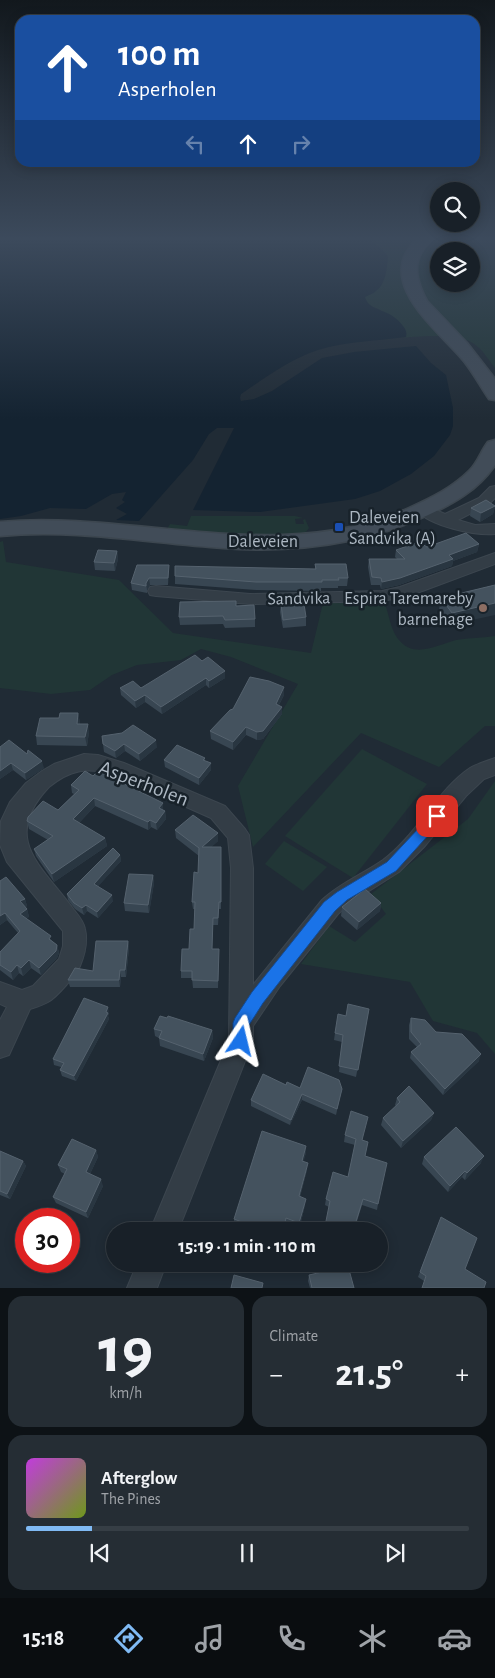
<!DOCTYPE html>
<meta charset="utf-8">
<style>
:root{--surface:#182028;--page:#252d34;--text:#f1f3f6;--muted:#9fa3a8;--line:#363e45;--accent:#80baf4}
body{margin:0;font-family:"Alegreya Sans",sans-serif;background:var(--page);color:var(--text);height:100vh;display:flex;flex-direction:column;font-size:19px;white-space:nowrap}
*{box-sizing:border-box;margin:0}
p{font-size:16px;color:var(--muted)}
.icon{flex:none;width:28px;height:28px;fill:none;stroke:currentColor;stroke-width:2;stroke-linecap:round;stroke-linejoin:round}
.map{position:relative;height:1288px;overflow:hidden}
.sheet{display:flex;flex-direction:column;gap:8px;padding:8px;background:#0d1216;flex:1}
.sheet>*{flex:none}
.banner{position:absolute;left:15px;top:15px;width:465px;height:152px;border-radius:15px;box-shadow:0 2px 12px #0003,0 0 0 1px var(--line);background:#1a4fa0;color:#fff;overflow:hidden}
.fabs{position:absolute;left:430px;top:182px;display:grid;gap:10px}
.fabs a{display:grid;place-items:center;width:50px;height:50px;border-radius:50%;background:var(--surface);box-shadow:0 2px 12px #0003,0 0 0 1px var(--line);font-size:25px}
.speed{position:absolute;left:15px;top:1208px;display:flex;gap:10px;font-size:25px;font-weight:700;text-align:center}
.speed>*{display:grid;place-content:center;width:65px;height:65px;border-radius:50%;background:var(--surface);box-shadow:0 2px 12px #0003,0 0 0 1px var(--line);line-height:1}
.speed .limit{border:8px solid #d22;background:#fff;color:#111}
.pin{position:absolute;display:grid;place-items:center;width:42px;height:42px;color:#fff;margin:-21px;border-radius:10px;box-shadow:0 2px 8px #0006}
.me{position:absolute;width:55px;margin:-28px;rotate:10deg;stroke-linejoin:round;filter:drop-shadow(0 0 4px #0008)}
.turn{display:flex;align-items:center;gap:18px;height:105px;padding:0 20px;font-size:22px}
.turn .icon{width:65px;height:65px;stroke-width:2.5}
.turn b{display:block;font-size:35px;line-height:42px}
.lanes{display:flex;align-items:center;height:48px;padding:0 20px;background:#0003;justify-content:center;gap:25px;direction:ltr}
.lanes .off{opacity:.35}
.big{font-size:38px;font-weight:700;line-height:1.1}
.sheet .card{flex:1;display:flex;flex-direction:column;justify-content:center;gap:8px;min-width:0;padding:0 18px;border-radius:15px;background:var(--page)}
.sheet .dial{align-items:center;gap:0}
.dial b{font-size:65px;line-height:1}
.song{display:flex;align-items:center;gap:15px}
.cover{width:60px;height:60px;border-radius:8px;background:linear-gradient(135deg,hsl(290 70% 55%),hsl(80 70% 35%))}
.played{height:5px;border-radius:2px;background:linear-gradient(90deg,var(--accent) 15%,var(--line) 15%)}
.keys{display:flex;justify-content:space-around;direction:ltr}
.heat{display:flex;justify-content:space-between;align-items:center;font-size:28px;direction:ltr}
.sheet .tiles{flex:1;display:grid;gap:8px;grid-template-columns:1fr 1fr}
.card:last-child{grid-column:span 2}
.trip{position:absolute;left:106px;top:1222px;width:282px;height:50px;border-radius:25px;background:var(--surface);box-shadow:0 2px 12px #0003,0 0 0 1px var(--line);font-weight:700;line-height:50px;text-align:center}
.dock{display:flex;height:80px;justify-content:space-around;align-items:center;background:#0a0d10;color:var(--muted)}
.dock .icon{width:35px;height:35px}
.dock .on{color:var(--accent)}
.dock b{font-size:22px;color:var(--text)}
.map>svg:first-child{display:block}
.green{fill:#213636;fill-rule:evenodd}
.water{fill:#142331}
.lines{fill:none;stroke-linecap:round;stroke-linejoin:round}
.street-casing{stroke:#3c464f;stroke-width:2}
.secondary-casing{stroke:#3c464f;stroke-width:3}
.street{fill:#333d46;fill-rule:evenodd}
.secondary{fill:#414c58;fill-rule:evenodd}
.wall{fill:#384652}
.shaded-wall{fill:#293641}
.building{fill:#44525e;stroke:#55626e}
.route{fill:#1a73e8;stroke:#114b97}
.transit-dot{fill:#1a4fb4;stroke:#18222a;stroke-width:2}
.education-dot{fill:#8d6e63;stroke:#18222a;stroke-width:2}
.labels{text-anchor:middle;stroke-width:5;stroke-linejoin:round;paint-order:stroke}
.poi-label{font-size:18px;fill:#adb8c3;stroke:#18222a;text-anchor:start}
.street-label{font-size:18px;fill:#adb8c3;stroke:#18222a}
.near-street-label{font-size:21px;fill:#adb8c3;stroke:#18222a}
</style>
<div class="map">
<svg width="495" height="1288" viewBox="0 0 495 1288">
<rect width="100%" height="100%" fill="#202b35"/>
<g class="green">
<path d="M 370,238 L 495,238 L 495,368 C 489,361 485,353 478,347 C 462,331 420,337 399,338 L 406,337 C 399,329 391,317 382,311 C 374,305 368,309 365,297 L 380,287 L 386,272 L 388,256 ZM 439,251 L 471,251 L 471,284 L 439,284 Z"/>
<path d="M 191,516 L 295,516 L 303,518 L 295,519 L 296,524 L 304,524 L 303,520 L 305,519 L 309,528 L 305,533 L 302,534 L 259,539 L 166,531 L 170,524 L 187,526 Z"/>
<path d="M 3,541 L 6,562 L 119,580 L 173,633 L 311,653 L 323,603 L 382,599 C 391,613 388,631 403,644 C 417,657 441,644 456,640 C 468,638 482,638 495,636 L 495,726 L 485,726 L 439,767 L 361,733 L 253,847 L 238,786 L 298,684 L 231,657 L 201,649 L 181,660 L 137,665 L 112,675 L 90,690 L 51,694 L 0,688 L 0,542 Z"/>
<path d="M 362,749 L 427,784 L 353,878 L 285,836 Z"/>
<path d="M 495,781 L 495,1054 L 477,1033 L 433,1021 L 410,982 L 301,964 L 329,926 L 355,942 L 386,914 L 371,894 L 468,819 Z"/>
<path d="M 284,841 L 327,867 L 303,891 L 265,864 Z"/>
</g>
<path class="water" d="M 0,238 L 370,238 L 388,256 C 387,268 386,284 376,291 C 373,294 368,295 365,297 C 369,313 390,307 403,326 C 406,330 407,332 406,337 C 377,341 347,341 318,350 C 290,359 265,378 241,394 L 240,398 L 241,401 L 254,399 L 272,391 L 322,358 L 354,352 L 416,346 L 431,363 L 446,375 L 453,408 L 453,426 L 450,435 L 434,456 L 411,474 L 380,491 L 355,499 L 260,512 L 193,510 L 234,428 L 217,428 L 209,434 L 193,460 L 139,521 L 116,520 L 127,514 L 116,508 L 125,502 L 122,500 L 126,492 L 112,494 L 86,509 L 50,508 L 21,516 L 0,519 Z"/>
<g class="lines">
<defs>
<g id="street">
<path d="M 495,486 L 495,498 L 489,504 L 458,520 L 475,525 L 495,524 L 495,534 C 476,536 428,526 417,510 L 419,507 L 429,507 L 445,514 L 479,498 L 490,487 Z"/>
<path d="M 495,553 L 495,564 L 409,596 L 382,601 L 250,604 L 156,596 L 150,595 L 148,591 L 150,587 L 156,586 L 250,594 L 382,591 L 400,587 Z"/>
<path d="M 84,754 L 98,755 L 124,763 L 225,806 L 245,829 L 249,835 L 253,868 L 253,985 L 322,900 C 340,883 363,874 383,860 C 416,836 438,789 470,768 C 477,764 487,761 495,758 L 495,775 L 484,779 L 466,796 L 424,847 L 399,872 L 350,903 L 338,914 L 280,986 L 253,1026 L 253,1041 L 178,1231 L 150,1231 L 229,1041 L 231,868 L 228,838 L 211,818 L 112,774 C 86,767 70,770 49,787 C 0,839 42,866 74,910 C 78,915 84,922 85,929 C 88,942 85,954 80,966 C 76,975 57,997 48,1002 C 43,1005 36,1007 30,1009 L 9,1055 L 0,1058 L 0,1020 L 7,1007 L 0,1004 L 0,982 L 22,990 L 33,986 L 59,959 L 63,946 L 63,931 L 7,862 L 0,845 L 1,821 L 10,802 L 26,783 L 42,771 L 54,764 Z"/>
<path d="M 137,1264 L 166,1264 L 157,1288 L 127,1288 Z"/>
</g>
<g id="secondary">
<path d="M 418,238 L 434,238 C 431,243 426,246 423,250 C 411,266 419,286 427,301 L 467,343 L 495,379 L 495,400 L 489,399 C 480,386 473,372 463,360 C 437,329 371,280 418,238 Z"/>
<path d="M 495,440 L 495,465 C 478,490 453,504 426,516 C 363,545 291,553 223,548 C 148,543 75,529 0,536 L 0,522 C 136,510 278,567 409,508 C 431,498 452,488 470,470 C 478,462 481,451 488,442 Z"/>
</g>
</defs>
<use href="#street" class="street-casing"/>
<use href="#secondary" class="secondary-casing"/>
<use href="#street" class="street"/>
<use href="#secondary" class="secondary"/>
</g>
<g class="wall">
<path d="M 495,506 L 493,514 L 480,522 L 470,516 L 471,508 Z"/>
<path d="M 479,544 L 477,552 L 453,561 L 452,566 L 399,585 L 381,589 L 380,585 L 371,585 L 368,567 L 369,559 L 397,559 L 395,557 L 396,550 Z"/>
<path d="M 117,551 L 118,559 L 115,571 L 95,570 L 94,562 Z"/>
<path d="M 315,564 L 348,578 L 347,586 L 338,586 L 338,588 L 321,588 L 321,591 L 256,590 L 175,584 L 175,576 L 315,569 Z"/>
<path d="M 169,565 L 168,585 L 150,585 L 147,590 L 147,593 L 132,590 L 131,583 Z"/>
<path d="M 495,585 L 449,625 L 439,610 L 441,598 Z"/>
<path d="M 281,604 L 306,617 L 306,626 L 283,628 L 280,612 Z"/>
<path d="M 236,606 L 255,619 L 255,627 L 225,628 L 223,624 L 180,625 L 179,617 Z"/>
<path d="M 202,661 L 225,678 L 209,688 L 206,685 L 162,714 L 145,702 L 136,708 L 121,695 L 120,688 L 141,688 Z"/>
<path d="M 284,695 L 279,705 L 282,714 L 263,739 L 257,740 L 246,735 L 233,750 L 211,739 L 210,731 L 233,709 Z"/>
<path d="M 78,713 L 80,724 L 89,732 L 87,746 L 37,745 L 36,736 L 59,718 Z"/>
<path d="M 102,736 L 157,747 L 140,761 L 125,751 L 116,758 L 104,752 Z"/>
<path d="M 0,747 L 27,754 L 44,768 L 26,780 L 13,770 L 0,779 Z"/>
<path d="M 205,758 L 205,761 L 211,770 L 199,785 L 165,767 L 164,760 Z"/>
<path d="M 93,776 L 165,811 L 166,819 L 157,830 L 151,827 L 148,830 L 95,806 L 79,823 L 105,838 L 107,846 L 54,882 L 36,856 L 34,849 L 48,840 L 29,829 L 27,821 L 58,810 L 74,794 L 72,793 L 71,785 Z"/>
<path d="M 175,830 L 218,841 L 211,847 L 221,847 L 221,909 L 219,909 L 218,925 L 213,925 L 212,949 L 219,956 L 218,988 L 193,988 L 192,978 L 181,978 L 181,971 L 189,949 L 194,929 L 195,909 L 193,909 L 192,902 L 198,873 L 199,856 L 176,838 Z"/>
<path d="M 120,855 L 121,861 L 98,886 L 113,901 L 98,918 L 87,911 L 84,915 L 75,909 L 68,900 L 67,894 Z"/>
<path d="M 153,875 L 154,883 L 149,913 L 125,911 L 124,903 Z"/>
<path d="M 0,881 L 25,899 L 27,906 L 25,907 L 27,909 L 29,917 L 26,918 L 57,945 L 59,953 L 57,958 L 41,975 L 31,968 L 23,976 L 19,973 L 13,980 L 0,970 L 0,952 L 18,933 L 7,920 L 0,925 Z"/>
<path d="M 381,903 L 380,911 L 357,930 L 341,916 L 342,907 Z"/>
<path d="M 128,941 L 129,948 L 126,977 L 121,977 L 120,987 L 70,987 L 68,980 L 93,971 Z"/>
<path d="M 369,1009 L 356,1077 L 339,1072 L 342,1042 L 334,1040 L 335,1033 L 346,1016 Z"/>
<path d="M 109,1013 L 108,1016 L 109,1019 L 76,1081 L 62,1076 L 60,1070 L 61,1067 L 54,1065 L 53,1059 Z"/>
<path d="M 411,1018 L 436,1032 L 479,1061 L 443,1095 L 410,1058 L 411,1052 L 417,1047 L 409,1039 L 409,1025 Z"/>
<path d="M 154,1029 L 212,1030 L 213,1038 L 204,1061 L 160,1046 L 159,1038 L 155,1036 Z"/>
<path d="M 286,1085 L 300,1088 L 342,1089 L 336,1115 L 302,1100 L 290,1125 L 251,1106 L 251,1100 Z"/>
<path d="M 397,1098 L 434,1113 L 431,1120 L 401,1148 L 381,1125 L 383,1118 L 396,1106 L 395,1105 Z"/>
<path d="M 345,1135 L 363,1140 L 365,1156 L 378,1204 L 377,1210 L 362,1205 L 354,1231 L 324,1231 L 329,1207 L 325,1205 L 326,1199 L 348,1177 L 355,1145 L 344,1142 Z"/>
<path d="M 96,1150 L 98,1157 L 90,1174 L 103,1186 L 88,1218 L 56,1203 L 53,1197 L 65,1174 L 61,1172 L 58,1165 Z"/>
<path d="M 0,1151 L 23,1161 L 26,1166 L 10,1199 L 0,1195 Z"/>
<path d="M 306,1153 L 303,1161 L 307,1170 L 300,1197 L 305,1205 L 299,1230 L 286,1225 L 284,1231 L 250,1231 L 234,1225 L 234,1219 Z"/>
<path d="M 424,1157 L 481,1163 L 465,1180 L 462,1177 L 448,1192 L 422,1164 Z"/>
<path d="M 441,1217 L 465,1269 L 424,1281 L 418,1277 Z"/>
<path d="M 309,1275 L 354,1288 L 310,1288 L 308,1281 Z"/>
</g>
<g class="shaded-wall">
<path d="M 495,506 L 493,514 L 480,522 L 481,513 Z"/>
<path d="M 479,544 L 477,552 L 453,561 L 452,566 L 399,585 L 381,589 L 382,582 Z"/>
<path d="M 117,551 L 118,559 L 115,571 L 114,563 Z"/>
<path d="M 169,565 L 169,572 L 168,585 L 168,578 Z"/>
<path d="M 149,578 L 150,585 L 147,590 L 146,583 Z"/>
<path d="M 495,603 L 495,615 L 449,625 L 452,613 Z"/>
<path d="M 225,671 L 225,678 L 209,688 L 209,681 Z"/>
<path d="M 206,678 L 206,685 L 162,714 L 161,707 Z"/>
<path d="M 284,687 L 284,695 L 275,712 L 276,704 Z"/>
<path d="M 145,695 L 145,702 L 136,708 L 135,701 Z"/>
<path d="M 282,707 L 282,714 L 263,739 L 257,740 L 257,732 Z"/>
<path d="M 78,713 L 80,722 L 79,732 L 77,724 Z"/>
<path d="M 88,724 L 89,732 L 87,746 L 85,737 Z"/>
<path d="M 246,727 L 246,735 L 233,750 L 233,742 Z"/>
<path d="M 156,740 L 157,747 L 140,761 L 139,754 Z"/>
<path d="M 124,744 L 125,751 L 116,758 L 115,751 Z"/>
<path d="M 42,761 L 44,768 L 26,780 L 25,773 Z"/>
<path d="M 11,763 L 13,770 L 0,779 L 0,771 Z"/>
<path d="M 211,763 L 211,770 L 199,785 L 199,778 Z"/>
<path d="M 94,798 L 95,806 L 75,827 L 73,819 Z"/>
<path d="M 163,803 L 163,811 L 159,808 Z"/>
<path d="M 165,811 L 166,819 L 157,830 L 156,823 Z"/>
<path d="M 150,820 L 151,827 L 148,830 L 148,822 Z"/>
<path d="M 218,833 L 218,841 L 203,855 L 202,847 Z"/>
<path d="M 105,838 L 107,846 L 54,882 L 52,874 Z"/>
<path d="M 120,855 L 121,861 L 95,890 L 94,884 Z"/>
<path d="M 153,875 L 154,883 L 149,913 L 148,905 Z"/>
<path d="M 112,895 L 113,901 L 98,918 L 97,912 Z"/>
<path d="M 25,899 L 27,906 L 23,909 L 20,901 Z"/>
<path d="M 381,903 L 380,911 L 357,930 L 359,922 Z"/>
<path d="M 86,905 L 87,911 L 84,915 L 82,908 Z"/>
<path d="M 27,909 L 29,917 L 22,921 L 20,914 Z"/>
<path d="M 5,913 L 7,920 L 0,925 L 0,916 Z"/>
<path d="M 128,941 L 129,948 L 126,977 L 125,970 Z"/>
<path d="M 57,945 L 59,953 L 57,958 L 41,975 L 39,968 Z"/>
<path d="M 29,960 L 31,968 L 23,976 L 21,968 Z"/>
<path d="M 17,965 L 19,973 L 13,980 L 11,972 Z"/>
<path d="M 120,970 L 121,977 L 120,987 L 119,980 Z"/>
<path d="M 108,1007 L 109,1013 L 108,1016 L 109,1019 L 76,1081 L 74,1076 Z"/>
<path d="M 212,1030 L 213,1038 L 204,1061 L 203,1054 Z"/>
<path d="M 481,1054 L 479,1061 L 443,1095 L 445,1089 Z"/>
<path d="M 302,1094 L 302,1100 L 290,1125 L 291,1120 Z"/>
<path d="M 434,1113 L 431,1120 L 401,1148 L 403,1141 Z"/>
<path d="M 306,1146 L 306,1153 L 302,1168 L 302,1161 Z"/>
<path d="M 96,1150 L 98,1157 L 88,1178 L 86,1172 Z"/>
<path d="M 484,1156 L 481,1163 L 465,1180 L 467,1173 Z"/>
<path d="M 23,1161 L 26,1166 L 10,1199 L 7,1194 Z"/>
<path d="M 308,1163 L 307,1170 L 298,1203 L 299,1196 Z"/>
<path d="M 465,1171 L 462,1177 L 448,1192 L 450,1186 Z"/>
<path d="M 101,1179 L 103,1186 L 88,1218 L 86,1212 Z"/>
<path d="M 306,1199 L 305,1205 L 299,1230 L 299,1223 Z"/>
</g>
<g class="building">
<path d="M 486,500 L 495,506 L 481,513 L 471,508 Z"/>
<path d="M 466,533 L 479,544 L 449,555 L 453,559 L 400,578 L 382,582 L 381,578 L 372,577 L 369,559 L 405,559 L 396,550 L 419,542 L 427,547 Z"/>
<path d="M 98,550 L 117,551 L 114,563 L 94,562 Z"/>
<path d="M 315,564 L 346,564 L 348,578 L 338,578 L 339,580 L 322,580 L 322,582 L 256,582 L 175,576 L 175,566 L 316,569 Z"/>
<path d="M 137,565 L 169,565 L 168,578 L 149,578 L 146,583 L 146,586 L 131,583 Z"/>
<path d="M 495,585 L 495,603 L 452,613 L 441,598 Z"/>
<path d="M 236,601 L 236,606 L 254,605 L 255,619 L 225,620 L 223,616 L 179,617 L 180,602 Z"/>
<path d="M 281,604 L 304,604 L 306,617 L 283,620 Z"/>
<path d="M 195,655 L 202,661 L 208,657 L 225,671 L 209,681 L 206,678 L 161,707 L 145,695 L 135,701 L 120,688 L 133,681 L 141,688 Z"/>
<path d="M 250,677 L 269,681 L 284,687 L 276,704 L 282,707 L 263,731 L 257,732 L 246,727 L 233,742 L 210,731 L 230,710 L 233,709 Z"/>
<path d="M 60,713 L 78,713 L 77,724 L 88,724 L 85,737 L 36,736 L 40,718 L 59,718 Z"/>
<path d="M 133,725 L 156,740 L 139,754 L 124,744 L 115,751 L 103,744 L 102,736 L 122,733 Z"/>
<path d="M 9,740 L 27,754 L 28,750 L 42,761 L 25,773 L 11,763 L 0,771 L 0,747 Z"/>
<path d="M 177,745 L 205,758 L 203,760 L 211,763 L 199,778 L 164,760 Z"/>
<path d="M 85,771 L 93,776 L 98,771 L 163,803 L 159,808 L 165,811 L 156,823 L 150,820 L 148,822 L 94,798 L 73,819 L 105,838 L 52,874 L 34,849 L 53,836 L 27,821 L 28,817 L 43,801 L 58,810 L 79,790 L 71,785 Z"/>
<path d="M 193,815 L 218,833 L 202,847 L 221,847 L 221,902 L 219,902 L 218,918 L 213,918 L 212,949 L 219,949 L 218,981 L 192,980 L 192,971 L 181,971 L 182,949 L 189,949 L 190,929 L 194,929 L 195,902 L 192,902 L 194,872 L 198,873 L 199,848 L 175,830 Z"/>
<path d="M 113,848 L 120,855 L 94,884 L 112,895 L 97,912 L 86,905 L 82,908 L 74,903 L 67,894 Z"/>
<path d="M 129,874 L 153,875 L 148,905 L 124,903 Z"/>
<path d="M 6,877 L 25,899 L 20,901 L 27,909 L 20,914 L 51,936 L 49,939 L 57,945 L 56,951 L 39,968 L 29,960 L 21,968 L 17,965 L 11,972 L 0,965 L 0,952 L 20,931 L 5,913 L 0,916 L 0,881 Z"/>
<path d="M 365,889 L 381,903 L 359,922 L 342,907 Z"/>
<path d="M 96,941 L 128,941 L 125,970 L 120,970 L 119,980 L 68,980 L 75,968 L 93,971 Z"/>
<path d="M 84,998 L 108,1007 L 106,1012 L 108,1013 L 74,1076 L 60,1070 L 64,1063 L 53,1059 Z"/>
<path d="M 348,1004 L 369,1009 L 358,1070 L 339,1066 L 343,1035 L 335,1033 L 338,1014 L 346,1016 Z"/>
<path d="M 160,1016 L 167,1018 L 168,1016 L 212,1030 L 203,1054 L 159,1038 L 162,1031 L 154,1029 Z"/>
<path d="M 411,1018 L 425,1020 L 436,1032 L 462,1034 L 481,1054 L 445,1089 L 411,1052 L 421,1044 L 411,1032 Z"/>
<path d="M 308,1067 L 339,1080 L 342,1089 L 337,1109 L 302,1094 L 291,1120 L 251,1100 L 263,1074 L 286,1085 L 287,1082 L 300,1088 Z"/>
<path d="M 409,1086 L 434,1113 L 403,1141 L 383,1118 L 400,1102 L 397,1098 Z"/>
<path d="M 351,1111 L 368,1117 L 362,1140 L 368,1142 L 365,1156 L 387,1163 L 378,1204 L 363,1199 L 354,1228 L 350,1231 L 339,1231 L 325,1226 L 330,1201 L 326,1199 L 333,1172 L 348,1177 L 356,1139 L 345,1135 Z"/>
<path d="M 456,1127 L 484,1156 L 467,1173 L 465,1171 L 450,1186 L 424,1157 Z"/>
<path d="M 262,1131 L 306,1146 L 302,1161 L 308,1163 L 299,1196 L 306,1199 L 299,1223 L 286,1218 L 283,1231 L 266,1231 L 234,1219 Z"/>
<path d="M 72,1139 L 96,1150 L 86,1172 L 101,1179 L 86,1212 L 53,1197 L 67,1169 L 58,1165 Z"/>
<path d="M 0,1151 L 23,1161 L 7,1194 L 0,1191 Z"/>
<path d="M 441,1217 L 477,1238 L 465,1269 L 486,1282 L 484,1288 L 422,1288 L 426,1276 L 420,1272 Z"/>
<path d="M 348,1266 L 354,1288 L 312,1288 L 309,1275 Z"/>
<path d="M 234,1275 L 263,1283 L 262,1288 L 231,1288 Z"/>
</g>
<linearGradient id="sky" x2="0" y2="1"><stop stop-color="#12181d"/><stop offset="0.57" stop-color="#3c4a5c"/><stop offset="1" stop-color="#3c4a5c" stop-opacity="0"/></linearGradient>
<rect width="495" height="419" fill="url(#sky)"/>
<path class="route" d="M 437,811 L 442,813 L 444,816 L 442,820 L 396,871 L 347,900 L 335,911 L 263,1003 L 249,1025 L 249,1041 L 246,1046 L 241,1049 L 235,1046 L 233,1041 L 233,1023 L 235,1018 L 252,992 L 324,902 L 337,892 L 387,862 L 433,813 Z"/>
<rect class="transit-dot" x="334" y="522" width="10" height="10" rx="2.5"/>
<circle class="education-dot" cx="483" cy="608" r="5"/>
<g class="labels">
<g class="poi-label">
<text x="349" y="523">Daleveien<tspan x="349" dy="21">Sandvika (A)</tspan></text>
<text x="473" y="604" text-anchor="end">Espira Taremareby<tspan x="473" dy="21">barnehage</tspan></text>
</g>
<g class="street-label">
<text x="263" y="547">Daleveien</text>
<text transform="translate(299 598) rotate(-1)" y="6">Sandvika</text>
</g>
<g class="near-street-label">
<text transform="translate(144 783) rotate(21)" y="7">Asperholen</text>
</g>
</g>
</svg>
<div class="fabs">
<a><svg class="icon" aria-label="search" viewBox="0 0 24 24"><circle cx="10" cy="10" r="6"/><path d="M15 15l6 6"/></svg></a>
<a><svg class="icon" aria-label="layers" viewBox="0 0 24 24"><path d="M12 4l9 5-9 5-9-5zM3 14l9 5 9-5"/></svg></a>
</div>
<div class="speed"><div class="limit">30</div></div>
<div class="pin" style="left:437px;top:816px;background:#d93025"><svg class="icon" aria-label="arrive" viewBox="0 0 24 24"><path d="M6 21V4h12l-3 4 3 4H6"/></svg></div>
<svg class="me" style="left:241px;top:1041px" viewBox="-20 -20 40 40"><path d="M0-17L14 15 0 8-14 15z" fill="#1a73e8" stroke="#fff" stroke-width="4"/></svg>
<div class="trip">15:19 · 1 min · 110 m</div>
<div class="banner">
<div class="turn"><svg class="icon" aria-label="ahead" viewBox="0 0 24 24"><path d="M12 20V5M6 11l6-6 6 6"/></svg><div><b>100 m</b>Asperholen</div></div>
<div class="lanes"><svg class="icon off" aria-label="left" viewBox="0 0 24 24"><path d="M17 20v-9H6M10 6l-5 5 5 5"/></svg><svg class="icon" aria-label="ahead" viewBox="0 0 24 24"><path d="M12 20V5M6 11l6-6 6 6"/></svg><svg class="icon off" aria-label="right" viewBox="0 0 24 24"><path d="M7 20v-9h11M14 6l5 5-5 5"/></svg></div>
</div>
</div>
<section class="sheet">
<div class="tiles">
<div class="card dial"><b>19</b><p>km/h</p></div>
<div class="card"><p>Climate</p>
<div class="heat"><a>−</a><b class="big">21.5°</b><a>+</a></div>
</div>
<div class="card">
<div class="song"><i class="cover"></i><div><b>Afterglow</b><p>The Pines</p></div></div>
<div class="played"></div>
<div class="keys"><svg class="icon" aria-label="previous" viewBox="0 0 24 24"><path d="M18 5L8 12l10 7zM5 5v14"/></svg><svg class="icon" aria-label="pause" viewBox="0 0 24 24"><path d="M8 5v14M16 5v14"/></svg><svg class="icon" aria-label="next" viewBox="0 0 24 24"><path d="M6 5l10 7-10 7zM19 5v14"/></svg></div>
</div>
</div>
</section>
<nav class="dock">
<b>15:18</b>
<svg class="icon on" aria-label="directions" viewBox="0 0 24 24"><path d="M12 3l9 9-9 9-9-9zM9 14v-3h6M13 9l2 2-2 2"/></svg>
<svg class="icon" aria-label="music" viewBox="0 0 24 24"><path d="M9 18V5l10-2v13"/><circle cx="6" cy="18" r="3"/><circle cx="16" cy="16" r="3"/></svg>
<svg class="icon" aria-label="phone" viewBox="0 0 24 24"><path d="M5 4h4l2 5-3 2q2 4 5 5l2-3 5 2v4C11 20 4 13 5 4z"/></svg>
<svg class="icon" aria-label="climate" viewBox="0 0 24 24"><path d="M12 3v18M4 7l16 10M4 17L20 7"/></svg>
<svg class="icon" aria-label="car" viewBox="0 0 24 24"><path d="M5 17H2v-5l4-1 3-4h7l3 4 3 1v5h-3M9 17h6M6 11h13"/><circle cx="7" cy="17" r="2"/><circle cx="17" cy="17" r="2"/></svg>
</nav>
